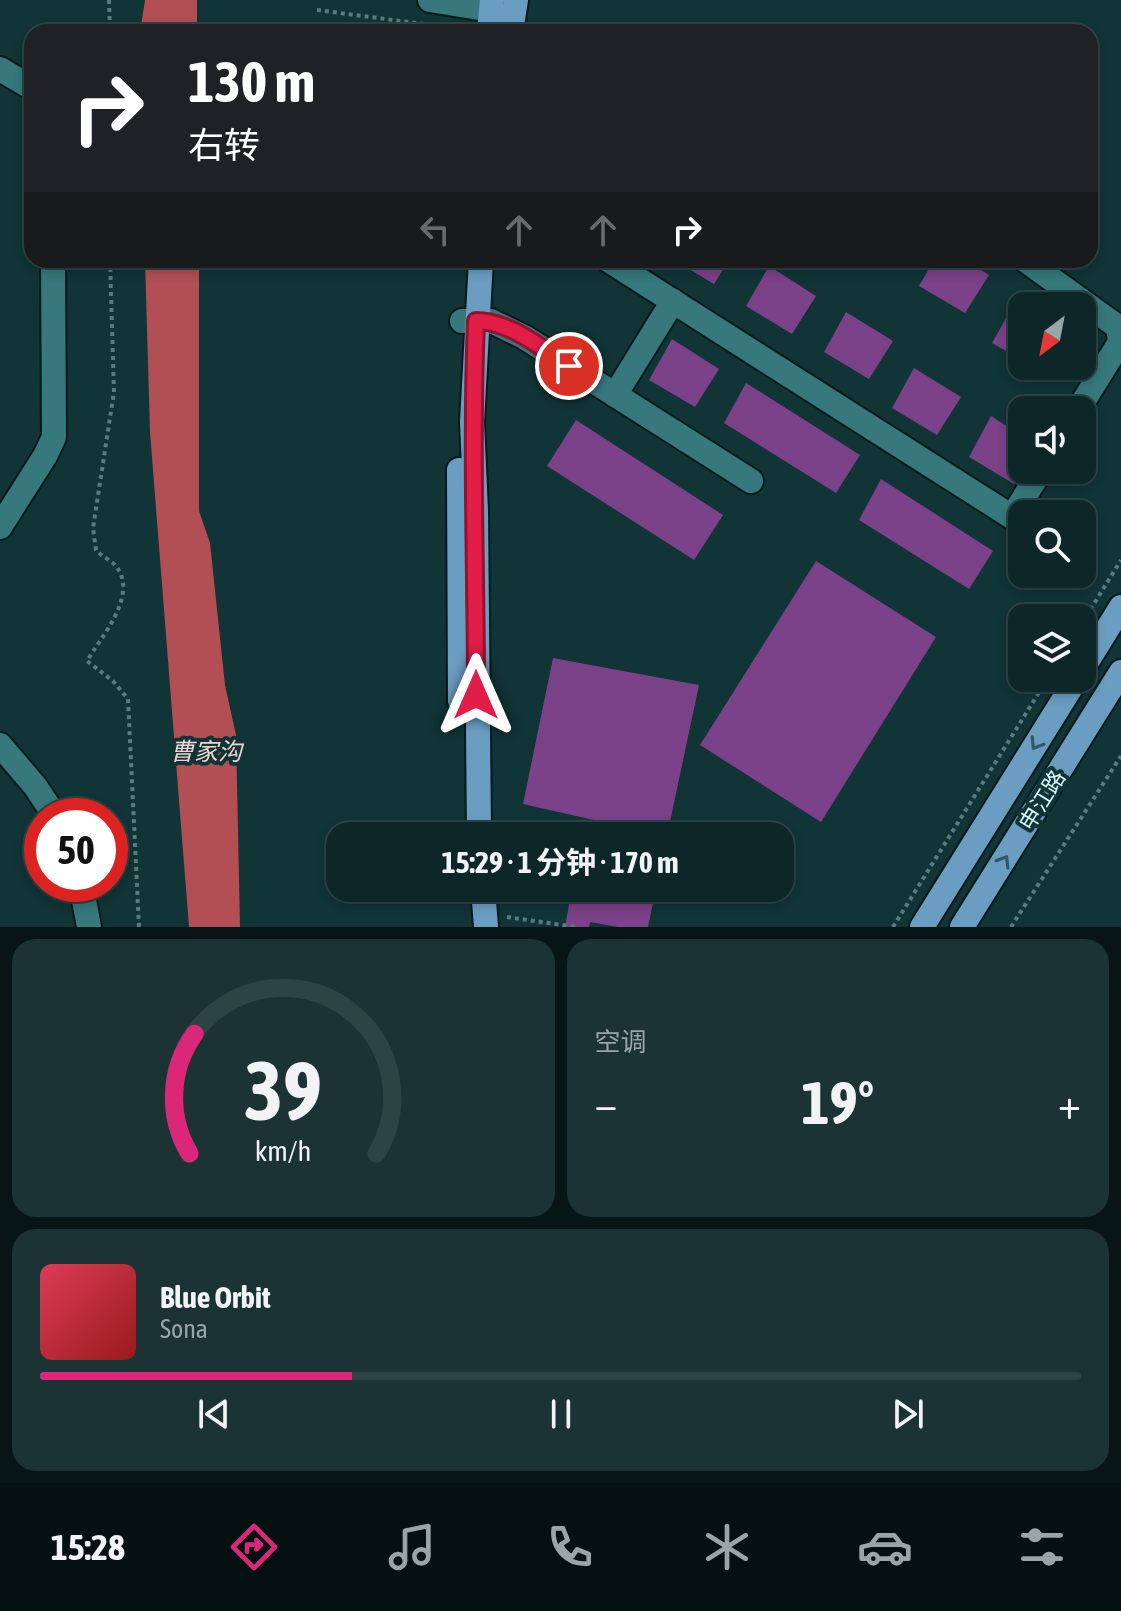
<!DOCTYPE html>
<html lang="zh">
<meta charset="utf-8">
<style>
:root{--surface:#0d2728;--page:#1b3334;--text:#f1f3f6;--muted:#9aa5a8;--line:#2d4445;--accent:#db2777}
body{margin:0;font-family:"Asap Condensed","Noto Sans SC",sans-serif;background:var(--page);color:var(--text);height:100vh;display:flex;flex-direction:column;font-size:30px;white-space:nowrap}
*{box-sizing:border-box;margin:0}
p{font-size:26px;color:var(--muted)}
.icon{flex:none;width:44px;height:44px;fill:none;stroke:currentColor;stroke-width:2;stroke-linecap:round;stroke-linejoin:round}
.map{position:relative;height:927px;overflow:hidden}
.details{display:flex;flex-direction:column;gap:12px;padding:12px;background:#071516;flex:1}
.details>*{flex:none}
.banner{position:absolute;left:24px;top:24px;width:1074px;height:244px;border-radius:24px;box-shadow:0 4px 12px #0003,0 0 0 2px var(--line);background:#202124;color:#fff;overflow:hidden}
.needle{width:52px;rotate:212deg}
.buttons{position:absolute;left:1008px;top:292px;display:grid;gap:16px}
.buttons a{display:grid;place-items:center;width:88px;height:88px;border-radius:16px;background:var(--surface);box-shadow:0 4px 12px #0003,0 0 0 2px var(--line);font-size:40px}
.speed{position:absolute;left:24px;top:798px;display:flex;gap:16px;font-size:40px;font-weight:700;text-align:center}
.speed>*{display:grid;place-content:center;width:104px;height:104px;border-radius:50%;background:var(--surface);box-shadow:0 4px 12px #0003,0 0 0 2px var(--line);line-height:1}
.speed .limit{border:12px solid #d22;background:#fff;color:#111}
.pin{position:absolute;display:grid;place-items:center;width:68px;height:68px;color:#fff;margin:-34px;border:4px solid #fff;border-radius:50%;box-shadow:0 2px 8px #0007}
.me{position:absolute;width:88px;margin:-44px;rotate:0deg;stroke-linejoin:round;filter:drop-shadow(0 0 6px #0008)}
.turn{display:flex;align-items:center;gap:28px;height:168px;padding:0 32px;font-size:36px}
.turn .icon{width:104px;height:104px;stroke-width:2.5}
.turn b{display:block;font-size:56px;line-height:68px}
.lanes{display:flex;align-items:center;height:76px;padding:0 32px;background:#0003;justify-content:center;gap:40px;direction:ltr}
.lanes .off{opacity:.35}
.big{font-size:60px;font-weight:700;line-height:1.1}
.details .card{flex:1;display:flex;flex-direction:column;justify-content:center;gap:12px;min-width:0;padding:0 28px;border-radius:24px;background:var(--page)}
.details .dial{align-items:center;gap:0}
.dial svg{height:208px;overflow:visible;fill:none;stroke:var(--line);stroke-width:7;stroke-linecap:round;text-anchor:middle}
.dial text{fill:var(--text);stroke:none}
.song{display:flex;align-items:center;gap:24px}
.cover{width:96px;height:96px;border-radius:12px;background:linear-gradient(135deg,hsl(350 70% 55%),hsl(0 70% 35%))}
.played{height:8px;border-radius:4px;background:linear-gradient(90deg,var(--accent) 30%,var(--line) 30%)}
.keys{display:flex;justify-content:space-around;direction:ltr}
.heat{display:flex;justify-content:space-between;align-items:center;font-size:44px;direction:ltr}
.details .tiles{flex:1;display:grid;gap:12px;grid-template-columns:1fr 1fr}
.card:last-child{grid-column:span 2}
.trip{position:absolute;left:326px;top:822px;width:468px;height:80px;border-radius:24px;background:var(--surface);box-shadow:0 4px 12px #0003,0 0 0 2px var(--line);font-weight:700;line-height:80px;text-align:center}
.dock{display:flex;height:128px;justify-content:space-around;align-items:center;background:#051010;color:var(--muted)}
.dock .icon{width:56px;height:56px}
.dock .on{color:var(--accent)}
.dock b{font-size:36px;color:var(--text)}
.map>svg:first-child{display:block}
.water{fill:#b14f54}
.building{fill:#7b4189}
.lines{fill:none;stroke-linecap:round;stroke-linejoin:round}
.minor-casing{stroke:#061a1b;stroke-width:28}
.major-casing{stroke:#061a1b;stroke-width:28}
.path{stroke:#5a7b7d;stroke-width:4;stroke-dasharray:4 4;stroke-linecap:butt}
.minor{stroke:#36787b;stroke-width:24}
.major{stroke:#6b9dc3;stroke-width:24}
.oneway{stroke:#305967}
.route-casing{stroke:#92132f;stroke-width:20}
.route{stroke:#e11d48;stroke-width:14}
.labels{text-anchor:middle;stroke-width:8;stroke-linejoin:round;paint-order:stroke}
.street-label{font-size:22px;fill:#d9f9fb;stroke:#113436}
.water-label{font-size:24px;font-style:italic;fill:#efd3d2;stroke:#113436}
</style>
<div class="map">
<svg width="1121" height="927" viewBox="0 0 1121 927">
<rect width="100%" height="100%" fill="#113436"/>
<g class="water">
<path d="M 145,0 L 197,0 L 197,32 L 140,32 Z"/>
<path d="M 145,260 L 199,260 L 199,511 L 210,543 L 225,685 L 236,735 L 240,927 L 189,927 L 150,432 Z"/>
</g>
<g class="building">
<path d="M 674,260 L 729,260 L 714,284 Z"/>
<path d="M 934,260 L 965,260 L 989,275 L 965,313 L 919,286 Z"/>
<path d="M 769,266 L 816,296 L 792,334 L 746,306 Z"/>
<path d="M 1022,290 L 1022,360 L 992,343 Z"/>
<path d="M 846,312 L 893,341 L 869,379 L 824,352 Z"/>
<path d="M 672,339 L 719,369 L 695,407 L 649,380 Z"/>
<path d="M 914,368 L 961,397 L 937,435 L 892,408 Z"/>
<path d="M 746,383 L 860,455 L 836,493 L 724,423 Z"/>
<path d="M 991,416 L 1022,436 L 1022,471 L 1014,484 L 969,457 Z"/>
<path d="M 576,420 L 723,515 L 694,560 L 547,466 Z"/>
<path d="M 881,479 L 993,551 L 969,589 L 859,520 Z"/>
<path d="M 816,561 L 936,637 L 821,822 L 700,745 Z"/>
<path d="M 553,658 L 699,685 L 667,836 L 614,836 L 616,825 L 523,804 Z"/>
<path d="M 572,888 L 656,888 L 648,927 L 618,927 L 590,922 L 589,927 L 565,927 Z"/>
</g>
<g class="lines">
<defs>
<g id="minor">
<path d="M 430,0 L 491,10"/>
<path d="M 0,69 L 32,88"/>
<path d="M 608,260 L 1012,517 L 1041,470"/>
<path d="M 1025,260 L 1118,327 L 1120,342 L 1078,410"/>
<path d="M 462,321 L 491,321 L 524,337 L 751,481"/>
<path d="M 615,395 L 673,301"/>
<path d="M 0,527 L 45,456 L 54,437 L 53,260"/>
<path d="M 0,745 L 35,786 L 55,816"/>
<path d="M 81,884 L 89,927"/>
</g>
<g id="major">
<path d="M 489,32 L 492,0"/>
<path d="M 511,32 L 516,0"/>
<path d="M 459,470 L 460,701"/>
<path d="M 1082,670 L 1121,607"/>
<path d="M 479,836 L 476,511 L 472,422 L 481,260"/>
<path d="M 483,888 L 486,927"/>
<path d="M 922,927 L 1077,678"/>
<path d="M 962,927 L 1121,672"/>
</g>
</defs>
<use href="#minor" class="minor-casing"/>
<use href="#major" class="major-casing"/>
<g class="path">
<path d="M 109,0 L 110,32"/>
<path d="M 317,10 L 454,28"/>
<path d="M 110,260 L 114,392 L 93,528 L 96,550 C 102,557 111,560 116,566 C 139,595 101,637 87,661 L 113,681 L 128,699 L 139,927"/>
<path d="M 1082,623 L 1121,560"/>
<path d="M 507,917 L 576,927"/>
<path d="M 893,927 L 1048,678"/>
<path d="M 1011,927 L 1121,756"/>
</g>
<use href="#minor" class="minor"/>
<use href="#major" class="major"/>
</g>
<defs><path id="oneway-chevron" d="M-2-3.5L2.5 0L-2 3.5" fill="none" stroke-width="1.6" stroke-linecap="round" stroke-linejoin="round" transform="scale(2)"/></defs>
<g class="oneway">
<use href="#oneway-chevron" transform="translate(1036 744) rotate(122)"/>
<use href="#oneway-chevron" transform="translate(1004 861) rotate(-58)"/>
</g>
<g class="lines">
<defs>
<path id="route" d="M 476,695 C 476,570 471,446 476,321 C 510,321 541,348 569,366"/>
</defs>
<use href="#route" class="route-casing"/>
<use href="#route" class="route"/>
</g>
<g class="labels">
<g class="street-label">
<text transform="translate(1042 800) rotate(-58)" y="8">申江路</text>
</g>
<g class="water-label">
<text x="206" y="760">曹家沟</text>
</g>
</g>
</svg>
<div class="buttons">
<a><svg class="needle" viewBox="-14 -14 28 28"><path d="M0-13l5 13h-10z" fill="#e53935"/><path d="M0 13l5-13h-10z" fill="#9aa5a8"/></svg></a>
<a><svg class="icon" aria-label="sound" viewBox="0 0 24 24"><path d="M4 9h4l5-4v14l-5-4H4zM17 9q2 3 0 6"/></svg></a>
<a><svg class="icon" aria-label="search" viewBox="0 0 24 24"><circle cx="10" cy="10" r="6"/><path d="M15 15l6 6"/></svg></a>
<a><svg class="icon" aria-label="layers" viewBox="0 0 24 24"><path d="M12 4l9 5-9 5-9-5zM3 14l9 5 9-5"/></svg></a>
</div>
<div class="speed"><div class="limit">50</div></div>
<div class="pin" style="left:569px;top:366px;background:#d93025"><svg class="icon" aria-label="arrive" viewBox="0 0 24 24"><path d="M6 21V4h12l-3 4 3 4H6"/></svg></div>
<svg class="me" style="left:476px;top:695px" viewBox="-20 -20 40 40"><path d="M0-17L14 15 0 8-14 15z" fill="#e11d48" stroke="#fff" stroke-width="4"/></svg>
<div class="trip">15:29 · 1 分钟 · 170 m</div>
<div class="banner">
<div class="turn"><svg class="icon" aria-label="right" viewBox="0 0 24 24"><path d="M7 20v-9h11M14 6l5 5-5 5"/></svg><div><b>130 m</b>右转</div></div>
<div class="lanes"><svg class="icon off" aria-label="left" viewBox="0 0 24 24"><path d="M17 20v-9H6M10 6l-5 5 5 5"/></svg><svg class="icon off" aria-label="ahead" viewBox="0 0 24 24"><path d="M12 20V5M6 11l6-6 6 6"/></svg><svg class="icon off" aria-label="ahead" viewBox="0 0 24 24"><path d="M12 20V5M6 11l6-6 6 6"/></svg><svg class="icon" aria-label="right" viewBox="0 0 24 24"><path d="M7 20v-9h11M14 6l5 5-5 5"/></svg></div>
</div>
</div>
<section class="details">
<div class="tiles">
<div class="card dial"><svg viewBox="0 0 100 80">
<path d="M14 69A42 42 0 1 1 86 69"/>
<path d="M14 69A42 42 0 0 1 16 23" stroke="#db2777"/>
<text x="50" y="56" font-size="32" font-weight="700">39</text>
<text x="50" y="72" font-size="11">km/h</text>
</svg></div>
<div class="card"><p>空调</p>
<div class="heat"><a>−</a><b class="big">19°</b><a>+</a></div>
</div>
<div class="card">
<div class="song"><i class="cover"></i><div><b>Blue Orbit</b><p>Sona</p></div></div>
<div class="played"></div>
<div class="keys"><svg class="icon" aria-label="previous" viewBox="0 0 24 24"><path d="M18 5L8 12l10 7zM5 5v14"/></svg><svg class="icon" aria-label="pause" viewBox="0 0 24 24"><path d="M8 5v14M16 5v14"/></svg><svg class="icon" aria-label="next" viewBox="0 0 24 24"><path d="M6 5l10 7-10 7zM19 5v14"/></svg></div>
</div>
</div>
</section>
<nav class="dock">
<b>15:28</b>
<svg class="icon on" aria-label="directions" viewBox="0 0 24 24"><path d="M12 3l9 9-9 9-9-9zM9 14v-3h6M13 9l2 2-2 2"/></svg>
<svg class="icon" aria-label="music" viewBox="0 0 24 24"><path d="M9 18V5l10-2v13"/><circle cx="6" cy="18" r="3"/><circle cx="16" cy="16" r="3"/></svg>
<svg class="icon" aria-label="phone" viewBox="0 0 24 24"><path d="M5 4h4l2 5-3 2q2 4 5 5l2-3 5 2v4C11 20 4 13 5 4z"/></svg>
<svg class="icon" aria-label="climate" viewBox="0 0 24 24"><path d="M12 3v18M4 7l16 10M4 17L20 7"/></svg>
<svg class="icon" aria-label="car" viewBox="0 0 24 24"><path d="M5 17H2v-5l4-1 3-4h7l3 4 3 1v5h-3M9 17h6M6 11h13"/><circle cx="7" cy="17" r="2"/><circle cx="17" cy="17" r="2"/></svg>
<svg class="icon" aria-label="filters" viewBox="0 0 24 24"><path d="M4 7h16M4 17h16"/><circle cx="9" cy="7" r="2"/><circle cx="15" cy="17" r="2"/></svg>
</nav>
